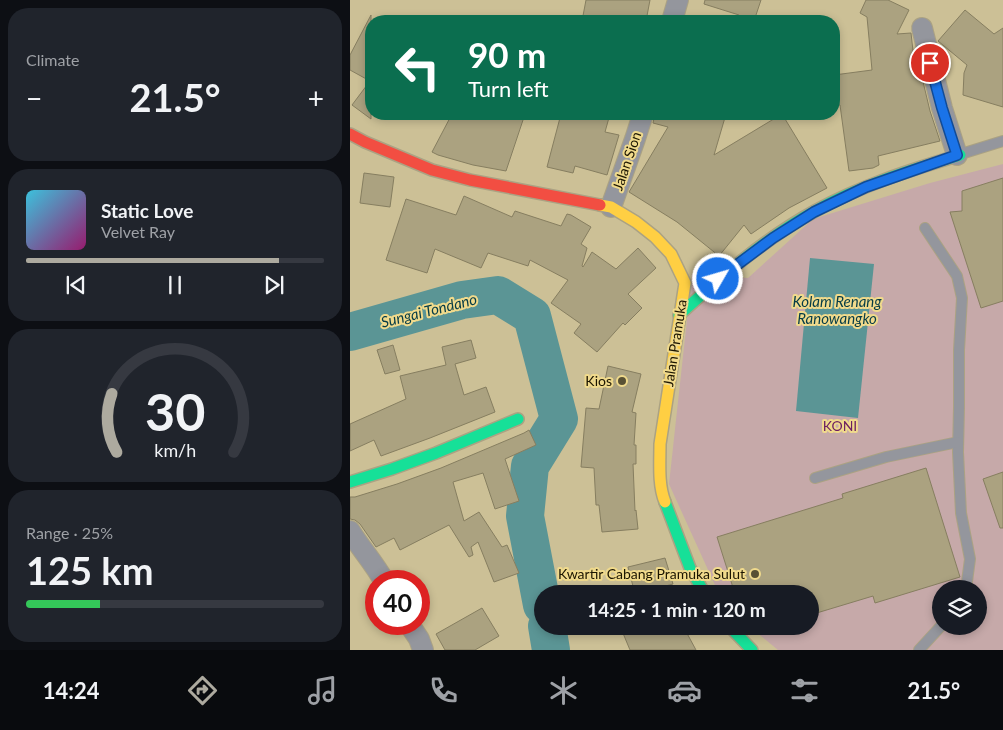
<!DOCTYPE html>
<meta charset="utf-8">
<style>
:root{--surface:#171b24;--page:#20242c;--text:#f1f3f6;--muted:#9ea1a6;--line:#363941;--accent:#adaa9f}
body{margin:0;font-family:Lato,sans-serif;background:var(--page);color:var(--text);height:100vh;display:flex;flex-direction:column;font-size:19px;white-space:nowrap}
*{box-sizing:border-box;margin:0}
p{font-size:16px;color:var(--muted)}
.icon{flex:none;width:28px;height:28px;fill:none;stroke:currentColor;stroke-width:2;stroke-linecap:round;stroke-linejoin:round}
.map{position:relative;flex:1;overflow:hidden}
.drawer{display:flex;flex-direction:column;gap:8px;padding:8px;background:#0d0f14;width:350px}
.drawer>*{flex:none}
.banner{position:absolute;left:15px;top:15px;width:475px;height:105px;border-radius:20px;box-shadow:0 2px 8px #0003;background:#0b6e4f;color:#fff;overflow:hidden}
.buttons{position:absolute;left:582px;top:580px;display:grid;gap:10px}
.buttons a{display:grid;place-items:center;width:55px;height:55px;border-radius:50%;background:var(--surface);box-shadow:0 2px 8px #0003;font-size:25px}
.speed{position:absolute;left:15px;top:570px;display:flex;gap:10px;font-size:25px;font-weight:700;text-align:center}
.speed>*{display:grid;place-content:center;width:65px;height:65px;border-radius:50%;background:var(--surface);box-shadow:0 2px 8px #0003;line-height:1}
.speed .limit{border:8px solid #d22;background:#fff;color:#111}
.pin{position:absolute;display:grid;place-items:center;width:42px;height:42px;color:#fff;margin:-21px;border:2px solid #fff;border-radius:50%;box-shadow:0 1px 5px #0007}
.me{position:absolute;width:55px;margin:-28px;rotate:52deg;stroke-linejoin:round;filter:drop-shadow(0 0 4px #0008)}
.turn{display:flex;align-items:center;gap:18px;height:105px;padding:0 20px;font-size:22px}
.turn .icon{width:65px;height:65px;stroke-width:2.5}
.turn b{display:block;font-size:35px;line-height:42px}
.big{font-size:38px;font-weight:700;line-height:1.1}
.drawer .widget{flex:1;display:flex;flex-direction:column;justify-content:center;gap:8px;min-width:0;padding:0 18px;border-radius:20px;background:var(--page)}
.drawer .dial{align-items:center;gap:0}
.dial svg{height:130px;overflow:visible;fill:none;stroke:var(--line);stroke-width:7;stroke-linecap:round;text-anchor:middle}
.dial text{fill:var(--text);stroke:none}
.song{display:flex;align-items:center;gap:15px}
.cover{width:60px;height:60px;border-radius:8px;background:linear-gradient(135deg,hsl(190 70% 55%),hsl(320 70% 35%))}
.played{height:5px;border-radius:2px;background:linear-gradient(90deg,var(--accent) 85%,var(--line) 85%)}
.keys{display:flex;justify-content:space-around;direction:ltr}
.heat{display:flex;justify-content:space-between;align-items:center;font-size:28px;direction:ltr}
.charge{height:8px;border-radius:4px;background:linear-gradient(90deg,#34c759 25%,var(--line) 0)}
.trip{position:absolute;left:184px;top:585px;width:285px;height:50px;border-radius:25px;background:var(--surface);box-shadow:0 2px 8px #0003;font-weight:700;line-height:50px;text-align:center}
.tabs{display:flex;height:80px;justify-content:space-around;align-items:center;background:#090b0e;color:var(--muted)}
.tabs .icon{width:35px;height:35px}
.tabs .current{color:var(--accent)}
.tabs b{font-size:22px;color:var(--text)}
main{display:flex;flex:1;min-height:0}
.map>svg:first-child{display:block}
.green{fill:#c6a9a9;fill-rule:evenodd}
.water{fill:#5b9595}
.lines{fill:none;stroke-linecap:round;stroke-linejoin:round}
.river{stroke:#5b9595;stroke-width:38}
.building{fill:#aba280;stroke:#867e60}
.lane-casing{stroke:#aba283;stroke-width:12}
.street-casing{stroke:#aba283;stroke-width:22}
.fast-casing{stroke:#aba283;stroke-width:14}
.slow-casing{stroke:#aba283;stroke-width:14}
.jam-casing{stroke:#aba283;stroke-width:14}
.lane{stroke:#94969d;stroke-width:10}
.street{stroke:#94969d;stroke-width:20}
.fast{stroke:#16e098;stroke-width:11}
.slow{stroke:#ffcf43;stroke-width:11}
.jam{stroke:#f24e42;stroke-width:11}
.route-casing{stroke:#114b97;stroke-width:12}
.route{stroke:#1a73e8;stroke-width:9}
.poi-dot{fill:#595134;stroke:#f0da8c;stroke-width:2}
.labels{text-anchor:middle;stroke-width:4;stroke-linejoin:round;paint-order:stroke}
.street-label{font-size:14px;fill:#1b1500;stroke:#f0da8c}
.poi-label{font-size:14px;fill:#1b1500;stroke:#f0da8c;text-anchor:end}
.park-label{font-size:14px;fill:#6c1e61;stroke:#f0da8c}
.water-label{font-size:15px;font-style:italic;fill:#063c46;stroke:#f0da8c}
</style>
<main>
<section class="drawer">
<div class="widget"><p>Climate</p>
<div class="heat"><a>−</a><b class="big">21.5°</b><a>+</a></div>
</div>
<div class="widget">
<div class="song"><i class="cover"></i><div><b>Static Love</b><p>Velvet Ray</p></div></div>
<div class="played"></div>
<div class="keys"><svg class="icon" aria-label="previous" viewBox="0 0 24 24"><path d="M18 5L8 12l10 7zM5 5v14"/></svg><svg class="icon" aria-label="pause" viewBox="0 0 24 24"><path d="M8 5v14M16 5v14"/></svg><svg class="icon" aria-label="next" viewBox="0 0 24 24"><path d="M6 5l10 7-10 7zM19 5v14"/></svg></div>
</div>
<div class="widget dial"><svg viewBox="0 0 100 80">
<path d="M14 69A42 42 0 1 1 86 69"/>
<path d="M14 69A42 42 0 0 1 11 33" stroke="#adaa9f"/>
<text x="50" y="56" font-size="32" font-weight="700">30</text>
<text x="50" y="72" font-size="11">km/h</text>
</svg></div>
<div class="widget"><p>Range · 25%</p><b class="big">125 km</b><div class="charge"></div></div>
</section>
<div class="map">
<svg width="653" height="650" viewBox="0 0 653 650">
<rect width="100%" height="100%" fill="#ccc096"/>
<path class="green" d="M 653,164 L 653,650 L 428,650 L 399,626 L 460,626 L 460,594 L 369,594 L 319,484 L 342,274 L 398,278 L 463,219 L 580,183 ZM 591,589 L 629,589 L 629,626 L 591,626 Z"/>
<path class="water" d="M 460,258 L 524,264 L 508,418 L 446,411 Z"/>
<g class="lines">
<g class="river">
<path d="M 0,332 L 112,300 L 148,295 L 182,316 L 209,419 L 180,466 L 175,516 L 192,605"/>
<path d="M 197,626 L 201,650"/>
</g>
</g>
<g class="building">
<path d="M 236,0 L 300,0 L 296,21 L 232,21 Z"/>
<path d="M 355,0 L 411,0 L 404,21 L 387,21 L 389,15 L 354,4 Z"/>
<path d="M 516,0 L 538,0 L 559,10 L 547,34 L 561,33 L 565,69 L 569,65 L 580,111 L 590,141 L 528,156 L 529,165 L 523,168 L 499,171 L 490,105 L 486,105 L 484,75 L 522,70 L 517,17 L 510,13 Z"/>
<path d="M 615,10 L 644,34 L 653,28 L 653,107 L 613,95 L 614,73 L 617,65 L 588,41 Z"/>
<path d="M 21,15 L 21,119 L 2,105 L 20,81 L 0,70 L 0,55 Z"/>
<path d="M 102,114 L 175,114 L 156,171 L 123,165 L 88,155 L 82,152 Z"/>
<path d="M 211,114 L 260,114 L 255,132 L 269,135 L 257,175 L 225,166 L 223,173 L 197,167 Z"/>
<path d="M 305,114 L 376,114 L 364,155 L 432,114 L 477,188 L 439,208 L 401,234 L 394,225 L 369,256 L 327,222 L 279,192 L 318,127 L 303,123 Z"/>
<path d="M 14,173 L 44,177 L 40,207 L 10,203 Z"/>
<path d="M 653,178 L 653,301 L 631,308 L 600,212 L 612,211 L 612,191 Z"/>
<path d="M 114,196 L 162,217 L 165,211 L 211,226 L 217,214 L 221,215 L 241,227 L 231,244 L 237,248 L 232,266 L 233,267 L 242,252 L 266,269 L 288,248 L 306,268 L 278,294 L 292,308 L 275,325 L 273,323 L 247,352 L 224,333 L 231,324 L 201,303 L 218,280 L 180,260 L 178,266 L 138,253 L 131,268 L 85,249 L 77,273 L 36,260 L 56,199 L 106,215 Z"/>
<path d="M 121,340 L 126,358 L 105,364 L 114,395 L 136,387 L 145,412 L 80,438 L 31,456 L 24,440 L 0,451 L 0,424 L 56,399 L 50,376 L 96,365 L 92,347 Z"/>
<path d="M 43,345 L 50,370 L 35,374 L 27,350 Z"/>
<path d="M 258,366 L 291,374 L 282,412 L 286,413 L 284,445 L 286,445 L 286,464 L 283,464 L 285,511 L 286,510 L 288,529 L 252,532 L 249,505 L 246,505 L 244,468 L 231,467 L 236,408 L 249,409 Z"/>
<path d="M 179,430 L 186,445 L 155,459 L 169,501 L 145,509 L 133,473 L 103,482 L 114,521 L 129,512 L 152,547 L 157,545 L 169,573 L 144,582 L 128,542 L 121,547 L 123,555 L 119,557 L 99,525 L 50,550 L 44,538 L 26,547 L 10,524 L 5,520 L 0,519 L 0,497 L 5,497 L 47,484 L 91,468 L 174,433 Z"/>
<path d="M 576,468 L 610,577 L 525,603 L 523,596 L 460,615 L 460,594 L 385,594 L 367,537 L 493,498 L 492,494 Z"/>
<path d="M 653,472 L 653,528 L 650,528 L 633,479 Z"/>
<path d="M 315,558 L 323,584 L 285,594 L 278,567 Z"/>
<path d="M 132,608 L 149,636 L 125,650 L 95,650 L 86,634 Z"/>
<path d="M 270,626 L 333,626 L 346,650 L 280,650 Z"/>
</g>
<g class="lines">
<defs>
<g id="lane">
<path d="M 611,154 L 653,141"/>
<path d="M 575,228 L 607,276 L 612,298 L 609,350 L 609,407 L 608,452 L 611,513 L 620,559 L 616,589"/>
<path d="M 465,478 L 536,457 L 608,442"/>
<path d="M 569,650 L 591,626"/>
</g>
<g id="street">
<path d="M 322,21 L 328,0"/>
<path d="M 572,28 L 592,108 L 607,155"/>
<path d="M 261,207 L 285,139 L 293,114"/>
<path d="M 0,531 C 11,549 24,563 34,581"/>
<path d="M 59,624 L 69,639 L 73,650"/>
</g>
<g id="fast">
<path d="M 329,315 C 371,277 414,239 465,211 C 510,186 560,170 610,155"/>
<path d="M 0,482 L 42,469 L 86,453 L 168,419"/>
<path d="M 315,502 L 340,568 L 355,594"/>
<path d="M 379,626 L 402,650"/>
</g>
<path id="slow" d="M 250,205 L 261,207 L 286,222 L 305,237 L 321,254 L 335,283 L 310,444 C 310,463 308,485 315,502"/>
<path id="jam" d="M 0,134 L 15,142 L 82,170 L 120,180 L 250,205"/>
</defs>
<use href="#lane" class="lane-casing"/>
<use href="#street" class="street-casing"/>
<use href="#fast" class="fast-casing"/>
<use href="#slow" class="slow-casing"/>
<use href="#jam" class="jam-casing"/>
<use href="#lane" class="lane"/>
<use href="#street" class="street"/>
<use href="#fast" class="fast"/>
<use href="#slow" class="slow"/>
<use href="#jam" class="jam"/>
</g>
<g class="lines">
<defs>
<path id="route" d="M 368,279 L 423,238 L 464,212 L 516,187 L 607,155 L 592,108 L 580,63"/>
</defs>
<use href="#route" class="route-casing"/>
<use href="#route" class="route"/>
</g>
<g class="poi-dot">
<circle cx="272" cy="381" r="5"/>
<circle cx="405" cy="574" r="5"/>
</g>
<g class="labels">
<g class="street-label">
<text transform="translate(277 161) rotate(-71)" y="5">Jalan Sion</text>
<text transform="translate(325 343) rotate(-81)" y="5">Jalan Pramuka</text>
</g>
<g class="poi-label">
<text x="262" y="386">Kios</text>
<text x="395" y="579">Kwartir Cabang Pramuka Sulut</text>
</g>
<g class="park-label">
<text x="490" y="431">KONI</text>
</g>
<g class="water-label">
<text x="487" y="307">Kolam Renang<tspan x="487" dy="17">Ranowangko</tspan></text>
<text transform="translate(79 311) rotate(-14)" y="5">Sungai Tondano</text>
</g>
</g>
</svg>
<div class="buttons">
<a><svg class="icon" aria-label="layers" viewBox="0 0 24 24"><path d="M12 4l9 5-9 5-9-5zM3 14l9 5 9-5"/></svg></a>
</div>
<div class="speed"><div class="limit">40</div></div>
<div class="pin" style="left:580px;top:63px;background:#d93025"><svg class="icon" aria-label="arrive" viewBox="0 0 24 24"><path d="M6 21V4h12l-3 4 3 4H6"/></svg></div>
<svg class="me" style="left:368px;top:279px" viewBox="-20 -20 40 40"><circle r="17" fill="#1a73e8" stroke="#fff" stroke-width="3"/><path d="M0-11L8 9 0 5-8 9z" fill="#fff"/></svg>
<div class="trip">14:25 · 1 min · 120 m</div>
<div class="banner">
<div class="turn"><svg class="icon" aria-label="left" viewBox="0 0 24 24"><path d="M17 20v-9H6M10 6l-5 5 5 5"/></svg><div><b>90 m</b>Turn left</div></div>
</div>
</div>
</main>
<nav class="tabs">
<b>14:24</b>
<svg class="icon current" aria-label="directions" viewBox="0 0 24 24"><path d="M12 3l9 9-9 9-9-9zM9 14v-3h6M13 9l2 2-2 2"/></svg>
<svg class="icon" aria-label="music" viewBox="0 0 24 24"><path d="M9 18V5l10-2v13"/><circle cx="6" cy="18" r="3"/><circle cx="16" cy="16" r="3"/></svg>
<svg class="icon" aria-label="phone" viewBox="0 0 24 24"><path d="M5 4h4l2 5-3 2q2 4 5 5l2-3 5 2v4C11 20 4 13 5 4z"/></svg>
<svg class="icon" aria-label="climate" viewBox="0 0 24 24"><path d="M12 3v18M4 7l16 10M4 17L20 7"/></svg>
<svg class="icon" aria-label="car" viewBox="0 0 24 24"><path d="M5 17H2v-5l4-1 3-4h7l3 4 3 1v5h-3M9 17h6M6 11h13"/><circle cx="7" cy="17" r="2"/><circle cx="17" cy="17" r="2"/></svg>
<svg class="icon" aria-label="filters" viewBox="0 0 24 24"><path d="M4 7h16M4 17h16"/><circle cx="9" cy="7" r="2"/><circle cx="15" cy="17" r="2"/></svg>
<b>21.5°</b>
</nav>
